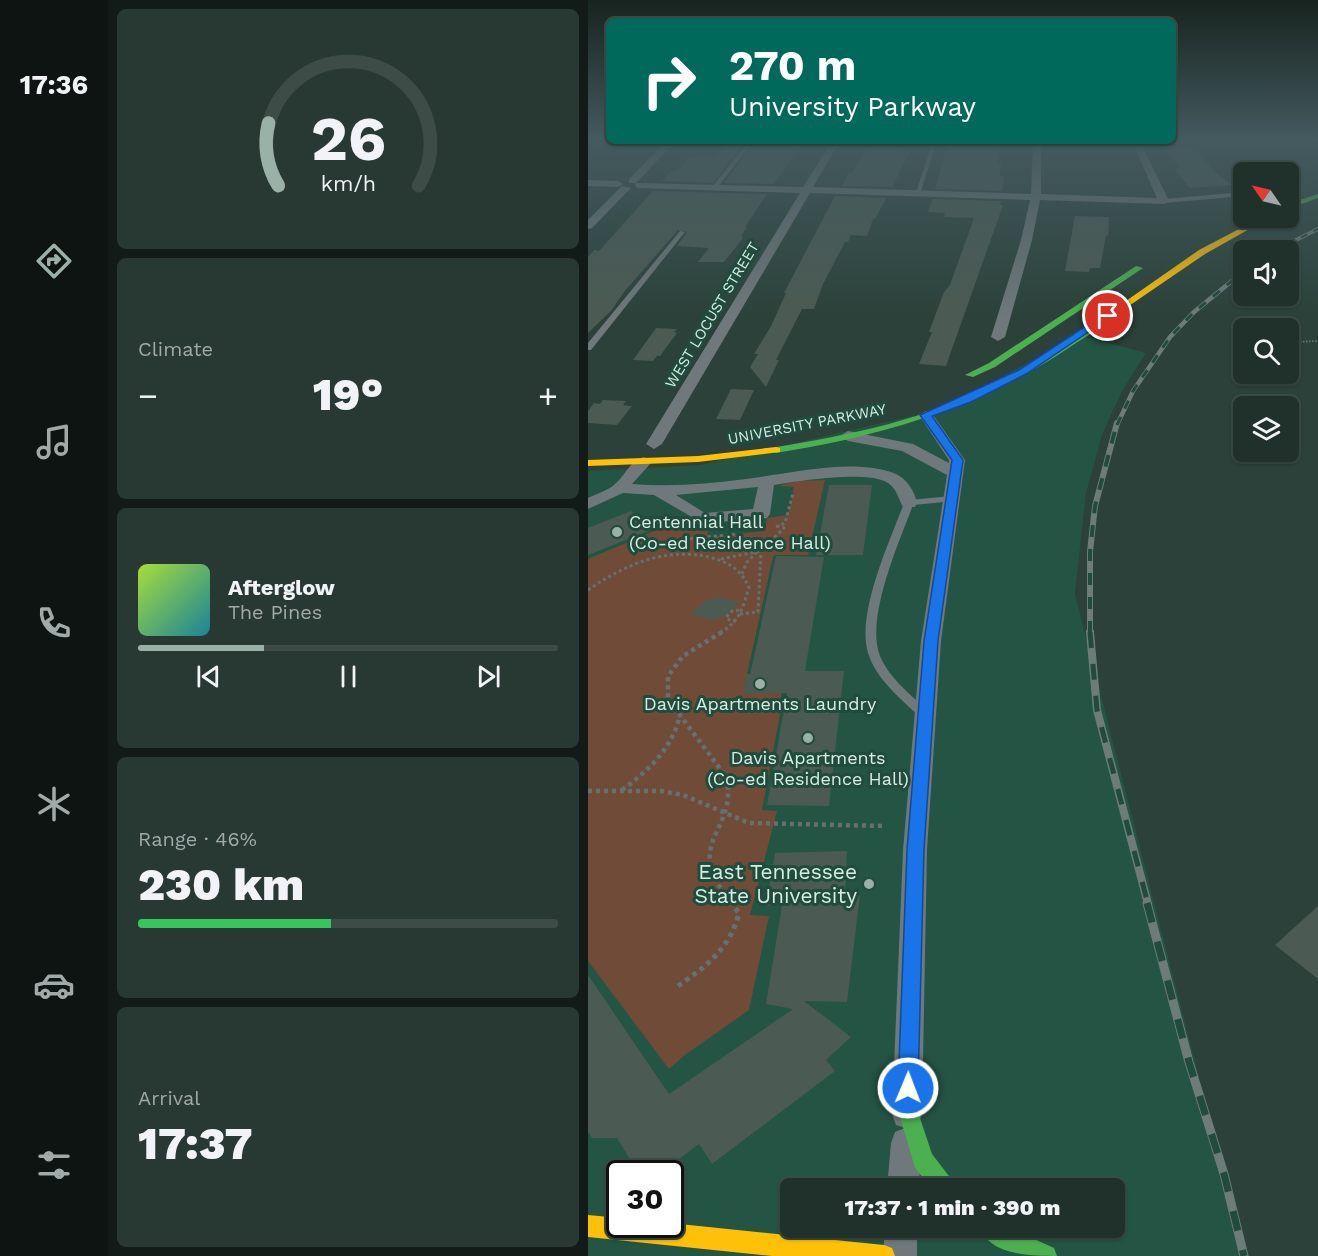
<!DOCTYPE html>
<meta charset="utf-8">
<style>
:root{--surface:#20312b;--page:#283933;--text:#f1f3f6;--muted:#a2a9a9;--line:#3d4c47;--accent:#9ab1a8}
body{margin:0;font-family:"Work Sans",sans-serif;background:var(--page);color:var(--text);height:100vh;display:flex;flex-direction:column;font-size:22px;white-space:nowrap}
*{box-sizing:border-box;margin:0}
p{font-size:20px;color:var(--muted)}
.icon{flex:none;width:33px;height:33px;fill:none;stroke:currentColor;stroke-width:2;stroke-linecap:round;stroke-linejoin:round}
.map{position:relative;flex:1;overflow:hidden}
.details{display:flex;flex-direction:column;gap:9px;padding:9px;background:#121b18;width:480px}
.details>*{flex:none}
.guide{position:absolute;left:18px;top:18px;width:570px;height:126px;border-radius:9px;box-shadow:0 2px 4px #0004,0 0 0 2px var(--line);background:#00695c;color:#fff;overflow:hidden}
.needle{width:39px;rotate:304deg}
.fabs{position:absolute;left:645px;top:162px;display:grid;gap:12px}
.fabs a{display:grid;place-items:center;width:66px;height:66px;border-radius:9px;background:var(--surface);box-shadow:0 2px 4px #0004,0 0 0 2px var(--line);font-size:30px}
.speed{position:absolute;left:18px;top:1160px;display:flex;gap:12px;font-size:30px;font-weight:700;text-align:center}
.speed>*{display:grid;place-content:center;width:78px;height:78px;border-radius:50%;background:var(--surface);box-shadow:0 2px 4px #0004,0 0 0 2px var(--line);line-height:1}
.speed .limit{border:3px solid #111;border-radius:9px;background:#fff;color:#111}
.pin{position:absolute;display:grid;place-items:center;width:51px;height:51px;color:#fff;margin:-26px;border:3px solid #fff;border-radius:50%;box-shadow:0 2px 6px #0007}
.me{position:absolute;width:66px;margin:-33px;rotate:1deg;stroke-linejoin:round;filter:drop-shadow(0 0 4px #0008)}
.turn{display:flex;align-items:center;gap:21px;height:126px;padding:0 24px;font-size:27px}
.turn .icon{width:78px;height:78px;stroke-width:2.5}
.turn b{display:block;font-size:42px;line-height:51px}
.big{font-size:45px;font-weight:800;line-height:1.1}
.details .tile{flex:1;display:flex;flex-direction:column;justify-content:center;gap:9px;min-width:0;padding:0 21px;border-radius:9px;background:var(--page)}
.details .dial{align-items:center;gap:0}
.dial svg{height:156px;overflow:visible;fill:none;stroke:var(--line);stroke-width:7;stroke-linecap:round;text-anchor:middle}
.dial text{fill:var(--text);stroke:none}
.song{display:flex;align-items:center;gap:18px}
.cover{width:72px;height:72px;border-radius:9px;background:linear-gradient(135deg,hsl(80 70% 55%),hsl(190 70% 35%))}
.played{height:6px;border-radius:3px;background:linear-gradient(90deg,var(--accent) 30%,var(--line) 30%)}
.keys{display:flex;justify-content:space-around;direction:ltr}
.heat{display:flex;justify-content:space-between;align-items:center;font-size:33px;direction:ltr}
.charge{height:9px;border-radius:4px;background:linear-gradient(90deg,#34c759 46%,var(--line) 0)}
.trip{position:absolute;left:192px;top:1178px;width:345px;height:60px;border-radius:9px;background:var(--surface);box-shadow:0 2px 4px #0004,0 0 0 2px var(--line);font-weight:800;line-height:60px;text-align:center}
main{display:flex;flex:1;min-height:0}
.tab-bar{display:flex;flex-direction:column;width:108px;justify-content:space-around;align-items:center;background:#0d1411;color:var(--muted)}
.tab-bar .icon{width:42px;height:42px}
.tab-bar .on{color:var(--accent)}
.tab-bar b{font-size:27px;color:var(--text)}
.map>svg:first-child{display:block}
.built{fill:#245443;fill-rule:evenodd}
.green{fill:#704c38}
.building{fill:#4b5a52}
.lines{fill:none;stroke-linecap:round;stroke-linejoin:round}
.path-far3{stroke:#66716f;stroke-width:2;stroke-dasharray:1.5 1.5;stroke-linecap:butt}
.path-far2{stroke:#66716f;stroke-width:3;stroke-dasharray:3 3;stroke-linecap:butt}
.path-far1{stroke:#66716f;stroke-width:4.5;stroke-dasharray:4 4;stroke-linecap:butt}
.path{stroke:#66716f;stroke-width:5;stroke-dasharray:4.5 4.5;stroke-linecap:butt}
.lane{fill:#6f787a;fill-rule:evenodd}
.street{fill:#6f787a;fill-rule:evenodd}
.fast{fill:#4caf50;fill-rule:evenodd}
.slow{fill:#ffc107;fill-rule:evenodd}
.rail-far4-casing{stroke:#6e7c79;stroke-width:4}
.rail-far3-casing{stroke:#6e7c79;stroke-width:4.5}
.rail-far2-casing{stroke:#6e7c79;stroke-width:6}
.rail-far1-casing{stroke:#6e7c79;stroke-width:8}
.rail-casing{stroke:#6e7c79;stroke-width:9}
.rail-far4{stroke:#214b3c;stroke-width:2;stroke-dasharray:7;stroke-linecap:butt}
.rail-far3{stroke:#214b3c;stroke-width:3;stroke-dasharray:9;stroke-linecap:butt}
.rail-far2{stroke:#214b3c;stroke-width:4;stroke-dasharray:12;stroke-linecap:butt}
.rail-far1{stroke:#214b3c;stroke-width:5;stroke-dasharray:16;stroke-linecap:butt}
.rail{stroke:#214b3c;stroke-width:7;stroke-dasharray:20;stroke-linecap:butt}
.route{fill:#1a73e8;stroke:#114b97;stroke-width:1.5}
.poi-dot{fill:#9ab1a8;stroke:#214b3c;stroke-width:2}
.labels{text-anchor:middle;stroke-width:6;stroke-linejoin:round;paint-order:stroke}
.far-street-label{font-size:15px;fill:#d6ede3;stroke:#214b3c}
.poi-label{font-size:18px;fill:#d6ede3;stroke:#214b3c}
.near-poi-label{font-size:21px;fill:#d6ede3;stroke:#214b3c;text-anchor:end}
</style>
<main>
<nav class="tab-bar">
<b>17:36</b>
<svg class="icon on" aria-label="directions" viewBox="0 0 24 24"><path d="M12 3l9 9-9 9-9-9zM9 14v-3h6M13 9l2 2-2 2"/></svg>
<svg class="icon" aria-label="music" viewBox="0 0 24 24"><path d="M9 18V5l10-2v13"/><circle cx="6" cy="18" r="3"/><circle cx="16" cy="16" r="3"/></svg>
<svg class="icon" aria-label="phone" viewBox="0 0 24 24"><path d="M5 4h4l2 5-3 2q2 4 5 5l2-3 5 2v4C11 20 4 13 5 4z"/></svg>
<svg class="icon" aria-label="climate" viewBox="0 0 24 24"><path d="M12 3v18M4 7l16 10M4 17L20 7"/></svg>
<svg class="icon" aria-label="car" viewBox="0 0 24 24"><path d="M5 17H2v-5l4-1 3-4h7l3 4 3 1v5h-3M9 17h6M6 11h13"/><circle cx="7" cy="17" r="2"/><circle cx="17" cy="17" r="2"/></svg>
<svg class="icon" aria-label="filters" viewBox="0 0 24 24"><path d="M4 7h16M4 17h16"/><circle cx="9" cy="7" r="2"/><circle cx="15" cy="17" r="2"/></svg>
</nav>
<section class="details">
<div class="tile dial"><svg viewBox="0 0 100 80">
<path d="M14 69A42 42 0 1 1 86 69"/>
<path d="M14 69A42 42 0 0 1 9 37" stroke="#9ab1a8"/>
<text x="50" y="56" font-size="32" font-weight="700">26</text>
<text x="50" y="72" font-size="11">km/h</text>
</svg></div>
<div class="tile"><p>Climate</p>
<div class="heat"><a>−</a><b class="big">19°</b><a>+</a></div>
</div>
<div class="tile">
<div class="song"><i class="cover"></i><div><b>Afterglow</b><p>The Pines</p></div></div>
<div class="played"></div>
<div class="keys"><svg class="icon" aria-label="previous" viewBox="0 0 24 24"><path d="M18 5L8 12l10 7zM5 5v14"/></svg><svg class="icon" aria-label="pause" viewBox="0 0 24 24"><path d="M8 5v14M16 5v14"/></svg><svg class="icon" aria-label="next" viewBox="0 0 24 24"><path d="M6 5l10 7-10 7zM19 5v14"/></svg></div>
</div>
<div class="tile"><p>Range · 46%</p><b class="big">230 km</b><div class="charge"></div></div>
<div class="tile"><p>Arrival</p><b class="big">17:37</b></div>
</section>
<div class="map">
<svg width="730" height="1256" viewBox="0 0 730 1256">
<rect width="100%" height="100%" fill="#2b4139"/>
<path class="built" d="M 491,335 L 558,353 L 534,391 L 514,435 L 498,493 L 487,594 L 647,1218 L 654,1256 L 0,1256 L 0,471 L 112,465 L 354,409 ZM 32,1173 L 82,1173 L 82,1224 L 32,1224 ZM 202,1188 L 526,1188 L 526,1227 L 202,1227 Z"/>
<path class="green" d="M 237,480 L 220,555 L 187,555 L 185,557 L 159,674 L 197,673 L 190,713 L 192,714 L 174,810 L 189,811 L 162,915 L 181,916 L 161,1010 L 97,1055 L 81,1069 L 0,961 L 0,559 L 95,519 L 100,524 L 119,529 L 121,537 L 177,531 L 179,518 L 200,515 L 206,487 L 190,486 L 210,481 Z"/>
<g class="building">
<path d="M 152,141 L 158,141 L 125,183 L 74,181 L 82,172 L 92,168 L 100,157 L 129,156 L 141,142 Z"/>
<path d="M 168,141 L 217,141 L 186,184 L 136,183 Z"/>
<path d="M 393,141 L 412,141 L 410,163 L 413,164 L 412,176 L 416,177 L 414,191 L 347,189 L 360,143 L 393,143 Z"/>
<path d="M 278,148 L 323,149 L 304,187 L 254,186 L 261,173 L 264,173 Z"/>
<path d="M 602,148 L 607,150 L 627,172 L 644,185 L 602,188 L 587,169 L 593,168 L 577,149 Z"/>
<path d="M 65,191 L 179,194 L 157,227 L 159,227 L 153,236 L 155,238 L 136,262 L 110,262 L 121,248 L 89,246 L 99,232 L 90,230 L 36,292 L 23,311 L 0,333 L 0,257 L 6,250 L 11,251 Z"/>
<path d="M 247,196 L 298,198 L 287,219 L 285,219 L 279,236 L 263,235 L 260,242 L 257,242 L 235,284 L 226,309 L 214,309 L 188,360 L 191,360 L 178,387 L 162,367 L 170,354 L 166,354 L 183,326 L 198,293 L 196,293 Z"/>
<path d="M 344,199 L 413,201 L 412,205 L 415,205 L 358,366 L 331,364 L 344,332 L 341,332 L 356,292 L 362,285 L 386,218 L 356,217 L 357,213 L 340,212 Z"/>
<path d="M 487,216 L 521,217 L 520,236 L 518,235 L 512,268 L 502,268 L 501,272 L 477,271 Z"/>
<path d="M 68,328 L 89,329 L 86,332 L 89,333 L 72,356 L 69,356 L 65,361 L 45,360 Z"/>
<path d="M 143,389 L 166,390 L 152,420 L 128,419 Z"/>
<path d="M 15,400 L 38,401 L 35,405 L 44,406 L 29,425 L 0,423 L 0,411 L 6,403 L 12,404 Z"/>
<path d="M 241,485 L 284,485 L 275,555 L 228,555 Z"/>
<path d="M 43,511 L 63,530 L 0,555 L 0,528 Z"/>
<path d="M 188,556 L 236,557 L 217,671 L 256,671 L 241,806 L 179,805 L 199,693 L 156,694 L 158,675 L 162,675 Z"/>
<path d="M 130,597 L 151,602 L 138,616 L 125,620 L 103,614 L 117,601 Z"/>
<path d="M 259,851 L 257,893 L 272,895 L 259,1002 L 216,1001 L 263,1037 L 238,1060 L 247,1071 L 124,1164 L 111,1144 L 73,1173 L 54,1173 L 46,1166 L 29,1138 L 4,1138 L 0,1132 L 0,975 L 81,1094 L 205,1009 L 178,1004 L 194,905 L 178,906 L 187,853 Z"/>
<path d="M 730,906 L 730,979 L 687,945 Z"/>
</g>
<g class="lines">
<path class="path-far3" d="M 706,342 L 730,341"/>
<g class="path-far2">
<path d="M 188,527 L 197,523 L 205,493"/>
<path d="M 96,539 L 149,534"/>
<path d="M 133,559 L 173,551 L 196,528 L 190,526"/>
<path d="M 154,574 L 159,562 L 168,553"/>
<path d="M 0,590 C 39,563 84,544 131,560 C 145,565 156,574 161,588 C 154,609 152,621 132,633"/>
<path d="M 152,614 L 170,612 L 173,551"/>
<path d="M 148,621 L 143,621 L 138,617 L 144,611 L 154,610"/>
</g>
<g class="path-far1">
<path d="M 134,632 L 95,656 L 80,676 L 80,699 L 139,778 C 149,836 92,839 144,904"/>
<path d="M 34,790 C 61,770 84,749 92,715"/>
<path d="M 0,791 L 73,791 L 95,795 L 161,823 L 297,826"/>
</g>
<g class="path">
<path d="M 90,986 C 119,966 142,948 151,913 L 143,903"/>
<path d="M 338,1230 L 370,1232"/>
</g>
<g class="lane">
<path d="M 161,141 L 166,141 L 128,189 L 124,189 L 124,187 Z"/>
<path d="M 345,141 L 349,141 L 332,194 L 327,195 Z"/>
<path d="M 656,192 L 656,196 L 576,203 L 573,201 L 576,199 Z"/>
<path d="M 92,231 L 97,232 L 3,350 L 0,350 L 0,343 Z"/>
<path d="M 364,496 L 368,499 L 367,501 L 325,505 C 311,543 277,618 292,656 C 301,678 323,695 340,711 L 342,714 L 340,717 L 332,717 C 313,699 288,679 280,653 C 268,613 302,541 316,503 L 321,500 Z"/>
</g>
<g class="street">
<path d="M 79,141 L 88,141 L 48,183 L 215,187 L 244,141 L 252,141 L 225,187 L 443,194 L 445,141 L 453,141 L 453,194 L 569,198 L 544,141 L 552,141 L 581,201 L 576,204 L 452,200 L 444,240 L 417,337 L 410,341 L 403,337 L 433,240 L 442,200 L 222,193 L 74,444 L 66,449 L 58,444 L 212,193 L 51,188 L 48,187 L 47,183 L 41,183 L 41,179 Z"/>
<path d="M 0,180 L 30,181 L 35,184 L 30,187 L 0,186 Z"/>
<path d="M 34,186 L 43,188 L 4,228 L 0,229 L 0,220 Z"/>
<path d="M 338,411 L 343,412 L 377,460 L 353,641 L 339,850 L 334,1114 L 330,1125 L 320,1128 L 329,1132 L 333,1143 L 331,1188 L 299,1188 L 303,1143 L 307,1132 L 317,1128 L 308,1125 L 304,1114 L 315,850 L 333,641 L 359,475 L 314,451 L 260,441 L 252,436 L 260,431 L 325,444 L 361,463 L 361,460 L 331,415 Z"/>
<path d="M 56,457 L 64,462 L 44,484 C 82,487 120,484 158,479 C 201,474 267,457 308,474 C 319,479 327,492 329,503 L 327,507 L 315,507 C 310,498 309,489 300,483 C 279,470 212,481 186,485 L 182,514 L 179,518 L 173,519 L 114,523 L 66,495 L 35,493 L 0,509 L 0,498 C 8,494 21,490 27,484 C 38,475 41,461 56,457 ZM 170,487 L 165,509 L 117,513 L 88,495 Z"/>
<path d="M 297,1227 L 329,1227 L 329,1256 L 295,1256 Z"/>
</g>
<g class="fast">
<path d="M 730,194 L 730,198 L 700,209 L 700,204 Z"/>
<path d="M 548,266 L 555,268 L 407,367 L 385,377 L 377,375 L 401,363 Z"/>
<path d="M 526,308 L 533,310 C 519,324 499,336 482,347 C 392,408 293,436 188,453 L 183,450 L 188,447 C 263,435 339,419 406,384 C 448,362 487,335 526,308 Z"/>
<path d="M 320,1100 L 327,1103 L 344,1154 L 364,1180 L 367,1188 L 343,1188 L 327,1168 L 310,1110 L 313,1103 Z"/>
<path d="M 391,1227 L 420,1227 L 466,1248 L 469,1256 C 443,1256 403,1256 391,1227 Z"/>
</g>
<g class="slow">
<path d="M 672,218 L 681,218 L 617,254 L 532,312 L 525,310 L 611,250 Z"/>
<path d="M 188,447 L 192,448 L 192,452 L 110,462 L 0,466 L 0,460 L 110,456 Z"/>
<path d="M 0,1215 L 32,1218 L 32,1224 L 82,1223 L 296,1245 L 304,1248 L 307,1256 L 184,1256 L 0,1237 Z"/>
</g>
<defs>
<path id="rail-far4" d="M 688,250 L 730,229"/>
<path id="rail-far3" d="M 529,425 L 545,391 L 582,337 L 606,312 L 656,271"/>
<path id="rail-far2" d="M 502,633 L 502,552 L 507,506 L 529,423"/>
<path id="rail-far1" d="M 502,632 L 509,710 L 560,904"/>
<path id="rail" d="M 559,903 L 601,1062 L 636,1174 L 656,1256"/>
</defs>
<use href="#rail-far4" class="rail-far4-casing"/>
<use href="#rail-far3" class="rail-far3-casing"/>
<use href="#rail-far2" class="rail-far2-casing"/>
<use href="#rail-far1" class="rail-far1-casing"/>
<use href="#rail" class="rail-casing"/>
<use href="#rail-far4" class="rail-far4"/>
<use href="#rail-far3" class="rail-far3"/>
<use href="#rail-far2" class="rail-far2"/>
<use href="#rail-far1" class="rail-far1"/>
<use href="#rail" class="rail"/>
</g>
<linearGradient id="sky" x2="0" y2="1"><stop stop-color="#18241f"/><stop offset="0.44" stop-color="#445a5f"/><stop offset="1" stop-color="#445a5f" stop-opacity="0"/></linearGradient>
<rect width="730" height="317" fill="url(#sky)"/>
<path class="route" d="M 516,314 L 524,316 L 438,374 L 383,402 L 344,416 L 375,460 L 350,641 L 336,850 L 330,1088 L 327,1095 L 320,1098 L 313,1095 L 310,1088 L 319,850 L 336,641 L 364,460 L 332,415 L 431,370 Z"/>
<g class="poi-dot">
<circle cx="29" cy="532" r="6"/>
<circle cx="172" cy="684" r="6"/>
<circle cx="220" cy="738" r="6"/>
<circle cx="281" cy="884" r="6"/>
</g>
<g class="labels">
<g class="far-street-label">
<text transform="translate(124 315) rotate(-59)" y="5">WEST LOCUST STREET</text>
<text transform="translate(219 424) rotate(-11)" y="5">UNIVERSITY PARKWAY</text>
</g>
<g class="poi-label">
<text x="41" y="528" text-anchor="start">Centennial Hall<tspan x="41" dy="21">(Co-ed Residence Hall)</tspan></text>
<text x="172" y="710">Davis Apartments Laundry</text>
<text x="220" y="764">Davis Apartments<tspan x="220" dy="21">(Co-ed Residence Hall)</tspan></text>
</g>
<g class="near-poi-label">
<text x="269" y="879">East Tennessee<tspan x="269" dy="24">State University</tspan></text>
</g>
</g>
</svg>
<div class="fabs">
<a><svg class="needle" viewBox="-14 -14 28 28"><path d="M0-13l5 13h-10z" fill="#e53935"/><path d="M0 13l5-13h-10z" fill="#a2a9a9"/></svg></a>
<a><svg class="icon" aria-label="sound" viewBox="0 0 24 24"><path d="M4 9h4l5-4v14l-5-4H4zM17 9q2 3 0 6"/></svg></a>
<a><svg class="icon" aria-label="search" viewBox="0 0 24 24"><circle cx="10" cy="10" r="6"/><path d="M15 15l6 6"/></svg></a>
<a><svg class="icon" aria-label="layers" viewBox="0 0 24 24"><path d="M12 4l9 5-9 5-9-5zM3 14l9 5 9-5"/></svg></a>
</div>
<div class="speed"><div class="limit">30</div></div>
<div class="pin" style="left:520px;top:316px;background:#d93025"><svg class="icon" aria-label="arrive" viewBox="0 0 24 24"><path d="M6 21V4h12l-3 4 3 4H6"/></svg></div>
<svg class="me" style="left:320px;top:1088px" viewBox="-20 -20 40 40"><circle r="17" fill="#1a73e8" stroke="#fff" stroke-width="3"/><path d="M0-11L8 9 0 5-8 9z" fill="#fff"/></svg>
<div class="trip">17:37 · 1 min · 390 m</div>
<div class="guide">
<div class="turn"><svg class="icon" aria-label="right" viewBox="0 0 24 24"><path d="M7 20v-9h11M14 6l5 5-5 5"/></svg><div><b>270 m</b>University Parkway</div></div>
</div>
</div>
</main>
